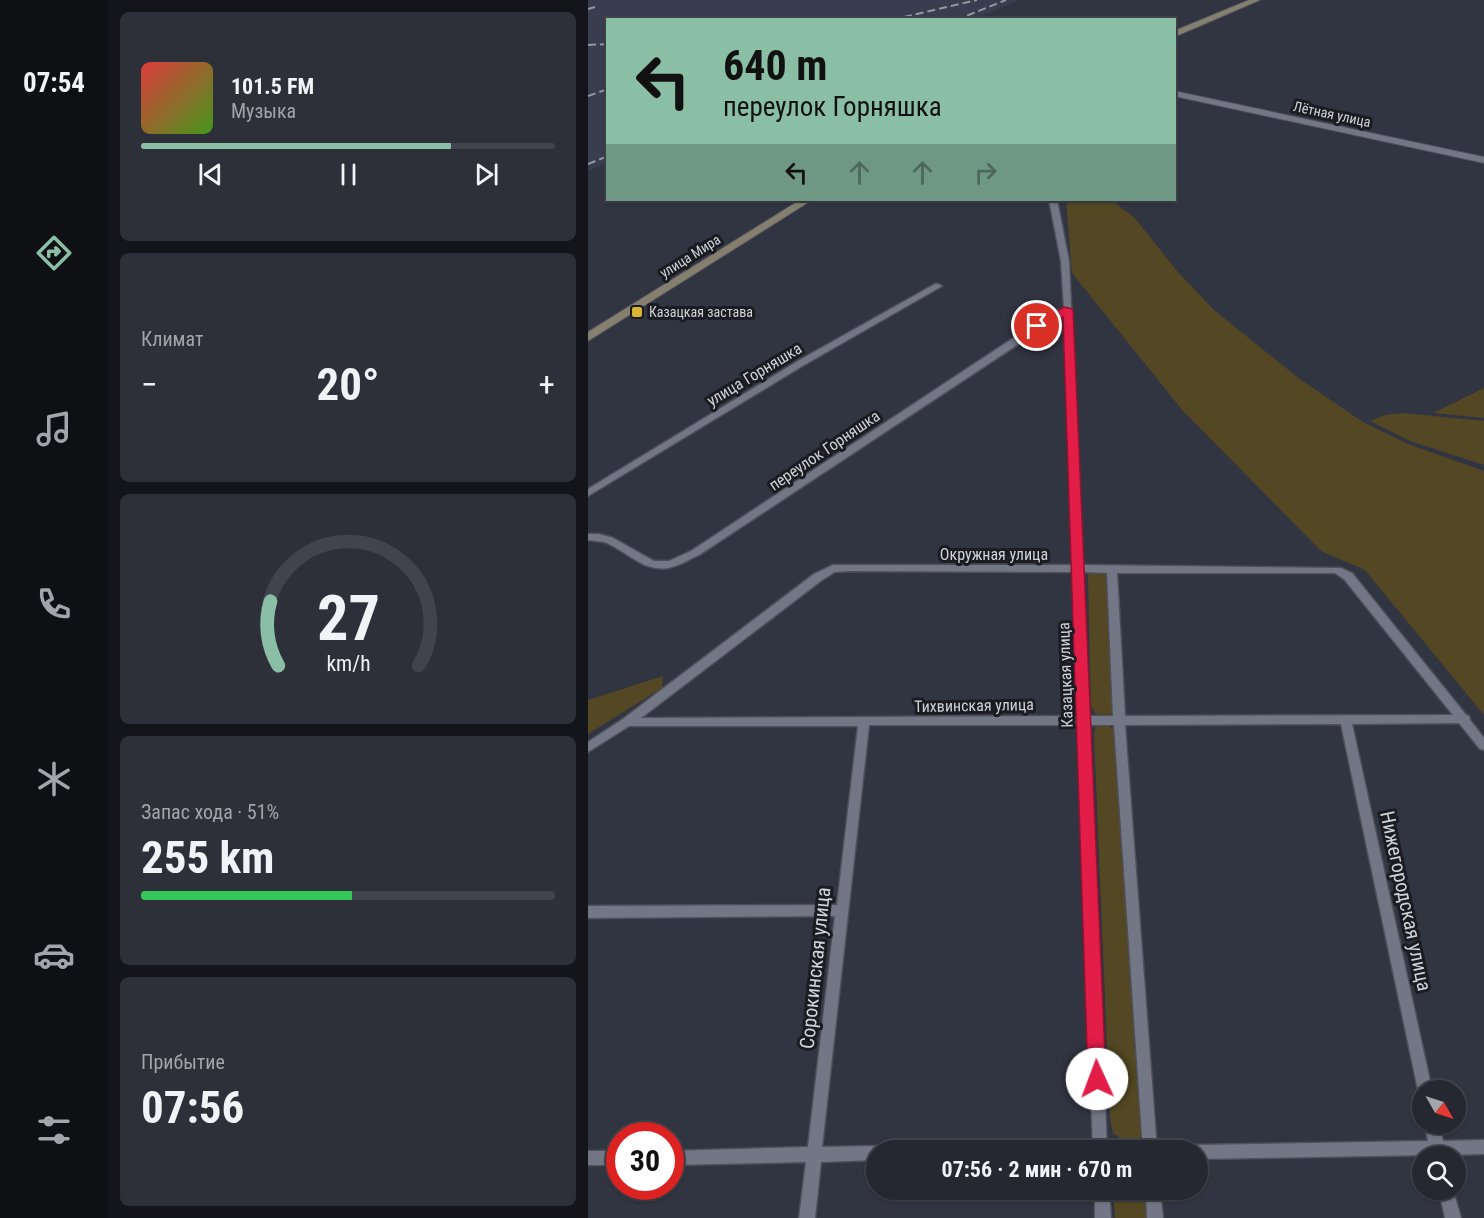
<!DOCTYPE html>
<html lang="ru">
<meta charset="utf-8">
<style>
:root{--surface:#252731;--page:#2d2f39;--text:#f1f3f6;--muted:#a3a5ab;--line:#42444d;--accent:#8abfa5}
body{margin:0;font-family:"Roboto Condensed",sans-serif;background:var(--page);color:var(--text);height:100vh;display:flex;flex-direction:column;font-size:22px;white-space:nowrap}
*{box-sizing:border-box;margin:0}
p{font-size:20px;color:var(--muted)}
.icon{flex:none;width:33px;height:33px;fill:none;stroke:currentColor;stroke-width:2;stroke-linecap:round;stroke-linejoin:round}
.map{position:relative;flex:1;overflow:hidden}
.details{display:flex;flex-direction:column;gap:12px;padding:12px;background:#14151b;width:480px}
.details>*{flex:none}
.top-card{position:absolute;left:18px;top:18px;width:570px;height:183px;border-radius:0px;box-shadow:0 2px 4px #0004,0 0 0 2px var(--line);background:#8abfa5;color:#111;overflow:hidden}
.needle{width:39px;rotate:129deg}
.buttons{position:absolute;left:824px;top:1080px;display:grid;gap:12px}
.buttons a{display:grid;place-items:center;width:54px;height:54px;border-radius:50%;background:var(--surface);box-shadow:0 2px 4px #0004,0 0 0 2px var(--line);font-size:30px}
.speed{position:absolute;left:18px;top:1122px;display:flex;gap:12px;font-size:30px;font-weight:700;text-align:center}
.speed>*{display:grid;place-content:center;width:78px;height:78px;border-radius:50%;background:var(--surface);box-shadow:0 2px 4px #0004,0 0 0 2px var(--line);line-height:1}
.speed .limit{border:9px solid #d22;background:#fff;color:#111}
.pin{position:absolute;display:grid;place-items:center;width:51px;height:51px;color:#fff;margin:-26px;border:3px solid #fff;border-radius:50%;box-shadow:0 2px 6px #0007}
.me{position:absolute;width:66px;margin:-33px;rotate:358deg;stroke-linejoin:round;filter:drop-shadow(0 0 4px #0008)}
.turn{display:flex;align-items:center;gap:21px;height:126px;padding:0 18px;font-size:27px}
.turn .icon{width:78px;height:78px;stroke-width:2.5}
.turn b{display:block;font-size:42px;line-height:51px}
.lanes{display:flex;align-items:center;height:57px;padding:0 18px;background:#0003;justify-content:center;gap:30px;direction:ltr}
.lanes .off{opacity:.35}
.big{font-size:45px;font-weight:700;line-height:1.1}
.details .card{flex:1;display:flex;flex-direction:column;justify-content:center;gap:9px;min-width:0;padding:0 21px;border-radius:9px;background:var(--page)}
.details .dial{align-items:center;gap:0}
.dial svg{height:156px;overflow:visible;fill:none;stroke:var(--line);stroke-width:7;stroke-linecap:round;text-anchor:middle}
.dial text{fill:var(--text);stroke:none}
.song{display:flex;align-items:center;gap:18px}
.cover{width:72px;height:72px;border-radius:9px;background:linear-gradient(135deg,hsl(0 70% 55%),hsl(100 70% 35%))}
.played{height:6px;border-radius:3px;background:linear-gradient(90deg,var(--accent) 75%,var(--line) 75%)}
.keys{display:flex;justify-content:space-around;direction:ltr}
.heat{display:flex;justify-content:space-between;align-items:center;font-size:33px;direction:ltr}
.charge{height:9px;border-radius:4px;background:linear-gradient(90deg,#34c759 51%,var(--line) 0)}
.trip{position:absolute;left:278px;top:1140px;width:342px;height:60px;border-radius:30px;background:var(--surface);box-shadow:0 2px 4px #0004,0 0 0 2px var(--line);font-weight:700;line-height:60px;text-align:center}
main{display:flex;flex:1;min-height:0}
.tabs{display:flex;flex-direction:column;width:108px;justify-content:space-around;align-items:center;background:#0f1014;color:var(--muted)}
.tabs .icon{width:42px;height:42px}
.tabs .active{color:var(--accent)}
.tabs b{font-size:27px;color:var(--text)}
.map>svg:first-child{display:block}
.built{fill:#393d4f}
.green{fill:#534823}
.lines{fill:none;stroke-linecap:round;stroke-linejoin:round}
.minor-casing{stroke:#4d4f59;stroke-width:3}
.tertiary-casing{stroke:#4d4f59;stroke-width:2}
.secondary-casing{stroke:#4d4f59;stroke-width:2}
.minor{fill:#737685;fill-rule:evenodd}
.tertiary{fill:#737685;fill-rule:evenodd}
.secondary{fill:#857f6f;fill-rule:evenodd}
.rail{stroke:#9597a1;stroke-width:2;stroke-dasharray:8 4;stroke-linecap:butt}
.route{fill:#e11d48;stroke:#92132f;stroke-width:1.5}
.poi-dot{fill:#d7b434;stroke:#1b1c22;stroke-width:2}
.labels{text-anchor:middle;stroke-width:6;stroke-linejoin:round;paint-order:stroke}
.far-street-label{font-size:14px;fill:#d1d3db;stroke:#1b1c22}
.far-poi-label{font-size:14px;fill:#d1d3db;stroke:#1b1c22;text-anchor:start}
.street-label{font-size:16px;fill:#d1d3db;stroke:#1b1c22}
.near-street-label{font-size:20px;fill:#d1d3db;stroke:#1b1c22}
</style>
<main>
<nav class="tabs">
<b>07:54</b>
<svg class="icon active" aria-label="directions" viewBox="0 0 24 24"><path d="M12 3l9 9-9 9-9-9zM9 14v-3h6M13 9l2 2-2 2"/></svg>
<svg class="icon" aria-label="music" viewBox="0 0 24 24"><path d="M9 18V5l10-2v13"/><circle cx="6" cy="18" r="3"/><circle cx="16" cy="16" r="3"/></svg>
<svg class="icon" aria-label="phone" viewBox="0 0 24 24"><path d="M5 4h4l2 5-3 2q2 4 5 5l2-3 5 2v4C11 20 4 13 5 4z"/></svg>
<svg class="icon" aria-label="climate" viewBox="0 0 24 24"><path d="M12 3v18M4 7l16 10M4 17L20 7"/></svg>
<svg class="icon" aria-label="car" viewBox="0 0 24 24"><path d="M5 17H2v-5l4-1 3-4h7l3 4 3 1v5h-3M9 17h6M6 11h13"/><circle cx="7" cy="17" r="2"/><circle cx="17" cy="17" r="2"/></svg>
<svg class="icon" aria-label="filters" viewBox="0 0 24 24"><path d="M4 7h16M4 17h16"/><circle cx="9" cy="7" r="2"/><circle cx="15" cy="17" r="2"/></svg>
</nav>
<section class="details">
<div class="card">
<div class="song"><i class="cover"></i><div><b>101.5 FM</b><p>Музыка</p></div></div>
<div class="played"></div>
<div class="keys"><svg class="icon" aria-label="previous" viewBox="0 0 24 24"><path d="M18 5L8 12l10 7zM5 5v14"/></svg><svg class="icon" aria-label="pause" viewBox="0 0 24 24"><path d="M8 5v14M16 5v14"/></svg><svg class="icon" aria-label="next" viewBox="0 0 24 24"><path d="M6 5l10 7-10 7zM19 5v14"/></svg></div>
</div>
<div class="card"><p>Климат</p>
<div class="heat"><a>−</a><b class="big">20°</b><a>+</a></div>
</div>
<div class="card dial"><svg viewBox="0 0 100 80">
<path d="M14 69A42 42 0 1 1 86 69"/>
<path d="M14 69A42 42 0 0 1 10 36" stroke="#8abfa5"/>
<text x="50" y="56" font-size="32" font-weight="700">27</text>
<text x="50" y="72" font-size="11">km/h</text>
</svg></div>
<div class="card"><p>Запас хода · 51%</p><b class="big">255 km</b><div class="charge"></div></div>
<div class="card"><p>Прибытие</p><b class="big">07:56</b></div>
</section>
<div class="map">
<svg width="896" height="1218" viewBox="0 0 896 1218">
<rect width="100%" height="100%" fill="#313441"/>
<path class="built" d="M 0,0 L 432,0 L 384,20 L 20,20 L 19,163 L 0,171 Z"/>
<g class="green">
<path d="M 478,200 L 523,200 L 546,217 L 589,271 L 626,310 L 713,380 L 775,422 L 820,444 L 896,471 L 896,715 L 777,570 L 733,551 L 595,411 L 484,273 Z"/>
<path d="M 896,388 L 896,418 L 845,413 Z"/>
<path d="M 815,413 L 896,421 L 896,465 L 822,441 L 782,421 L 797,415 Z"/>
<path d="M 505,571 L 515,572 L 518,575 L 526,706 L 522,715 L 508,714 L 503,706 L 500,581 L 500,574 Z"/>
<path d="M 75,676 L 74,688 L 0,734 L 0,700 Z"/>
<path d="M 519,724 L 526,730 L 554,1129 L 551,1143 L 543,1145 L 525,1133 L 522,1118 L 506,735 L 508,726 Z"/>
<path d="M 525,1190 L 557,1190 L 559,1218 L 527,1218 Z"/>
</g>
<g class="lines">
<defs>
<g id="minor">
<path d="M 461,200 L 469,200 L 481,261 L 495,565 L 753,568 L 764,573 L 878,715 L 881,716 L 882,720 L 896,738 L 896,750 L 892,749 L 871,723 L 764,724 L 844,1090 L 834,1090 L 834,1096 L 830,1090 L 753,724 L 537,725 L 569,1150 L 555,1150 L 526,725 L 502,725 L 519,1150 L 505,1150 L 490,725 L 281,725 L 234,1147 L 288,1146 L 293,1148 L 294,1150 L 288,1150 L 288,1160 L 233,1162 L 227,1218 L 211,1218 L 218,1162 L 82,1165 L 82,1151 L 220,1147 L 247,916 L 0,918 L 0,906 L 249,905 L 270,726 L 41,726 L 0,752 L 0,742 L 35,719 L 226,574 L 245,565 L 485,565 L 476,314 L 111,555 C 100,560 91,566 80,568 C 56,572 39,552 19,543 C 13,541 7,541 0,540 L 0,534 L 11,534 L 25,538 L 66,561 L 81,561 L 103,551 L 465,312 L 476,308 L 473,261 ZM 262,571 L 485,572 L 490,716 L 53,718 L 234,580 L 247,572 ZM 495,572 L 519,573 L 525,716 L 501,716 ZM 529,573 L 747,573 L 756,579 L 865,715 L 537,716 Z"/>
<path d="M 347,284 L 350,284 L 354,286 L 216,365 L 0,496 L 0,489 L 210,361 Z"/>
<path d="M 837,1124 L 851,1124 L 855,1141 L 896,1140 L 896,1154 L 858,1155 L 858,1156 L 844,1156 L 843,1155 L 609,1159 L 609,1150 L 602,1150 L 604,1147 L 609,1145 L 840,1141 Z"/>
<rect x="0" y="1151" width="32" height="14"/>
<path d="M 507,1190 L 521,1190 L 523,1218 L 507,1218 Z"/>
<path d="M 558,1190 L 572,1190 L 575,1218 L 559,1218 Z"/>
<path d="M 851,1190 L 865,1190 L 873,1218 L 857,1218 Z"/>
</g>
<path id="tertiary" d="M 586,91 L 896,157 L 896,163 L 586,96 Z"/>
<g id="secondary">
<path d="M 661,0 L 672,0 L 586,37 L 586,31 Z"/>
<path d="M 212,200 L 224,200 L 0,341 L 0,332 Z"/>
</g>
</defs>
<use href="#minor" class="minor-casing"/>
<use href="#tertiary" class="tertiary-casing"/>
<use href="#secondary" class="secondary-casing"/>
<use href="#minor" class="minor"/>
<use href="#tertiary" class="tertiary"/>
<use href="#secondary" class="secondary"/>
<g class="rail">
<path d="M 0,9 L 7,7"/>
<path d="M 316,17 L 389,0"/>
<path d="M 368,20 L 418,0"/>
<path d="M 0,45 L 20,44"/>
<path d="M 0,96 L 20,89"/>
<path d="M 0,164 L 20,156"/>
</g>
</g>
<path class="route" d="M 476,307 L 485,309 L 518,1079 L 516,1085 L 509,1087 L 503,1085 L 500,1079 L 475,317 L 453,329 L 443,326 Z"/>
<rect class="poi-dot" x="43" y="306" width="12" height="12" rx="3"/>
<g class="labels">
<g class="far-street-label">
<text transform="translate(744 114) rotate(12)" y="5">Лётная улица</text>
<text transform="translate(102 256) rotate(-32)" y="5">улица Мира</text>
</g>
<g class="far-poi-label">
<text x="61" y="317">Казацкая застава</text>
</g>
<g class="street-label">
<text transform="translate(166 374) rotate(-31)" y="6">улица Горняшка</text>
<text transform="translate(236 450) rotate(-34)" y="6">переулок Горняшка</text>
<text x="406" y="560">Окружная улица</text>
<text transform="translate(477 675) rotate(-92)" y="6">Казацкая улица</text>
<text transform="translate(386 705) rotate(-1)" y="6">Тихвинская улица</text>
</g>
<g class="near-street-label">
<text transform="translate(818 901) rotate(78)" y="7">Нижегородская улица</text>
<text transform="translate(227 968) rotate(-84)" y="7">Сорокинская улица</text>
</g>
</g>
</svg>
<div class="buttons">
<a><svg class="needle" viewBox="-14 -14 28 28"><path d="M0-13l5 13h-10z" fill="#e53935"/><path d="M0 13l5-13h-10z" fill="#a3a5ab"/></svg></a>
<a><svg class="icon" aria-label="search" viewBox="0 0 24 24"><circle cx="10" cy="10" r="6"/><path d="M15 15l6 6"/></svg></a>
</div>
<div class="speed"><div class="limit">30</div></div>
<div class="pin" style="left:449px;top:326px;background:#d93025"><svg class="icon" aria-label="arrive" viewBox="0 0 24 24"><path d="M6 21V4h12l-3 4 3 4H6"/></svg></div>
<svg class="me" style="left:509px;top:1079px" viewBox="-20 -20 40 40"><circle r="19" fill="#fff"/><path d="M0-13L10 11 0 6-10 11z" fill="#e11d48"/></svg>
<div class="trip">07:56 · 2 мин · 670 m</div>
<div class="top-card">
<div class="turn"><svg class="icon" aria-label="left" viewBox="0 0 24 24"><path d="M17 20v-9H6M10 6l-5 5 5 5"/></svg><div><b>640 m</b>переулок Горняшка</div></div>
<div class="lanes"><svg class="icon" aria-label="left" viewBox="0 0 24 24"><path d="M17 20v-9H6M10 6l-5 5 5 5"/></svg><svg class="icon off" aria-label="ahead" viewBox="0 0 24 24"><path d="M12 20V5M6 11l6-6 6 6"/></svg><svg class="icon off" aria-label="ahead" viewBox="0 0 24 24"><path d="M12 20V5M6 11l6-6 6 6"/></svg><svg class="icon off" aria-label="right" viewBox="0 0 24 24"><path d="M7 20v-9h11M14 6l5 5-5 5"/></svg></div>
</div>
</div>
</main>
